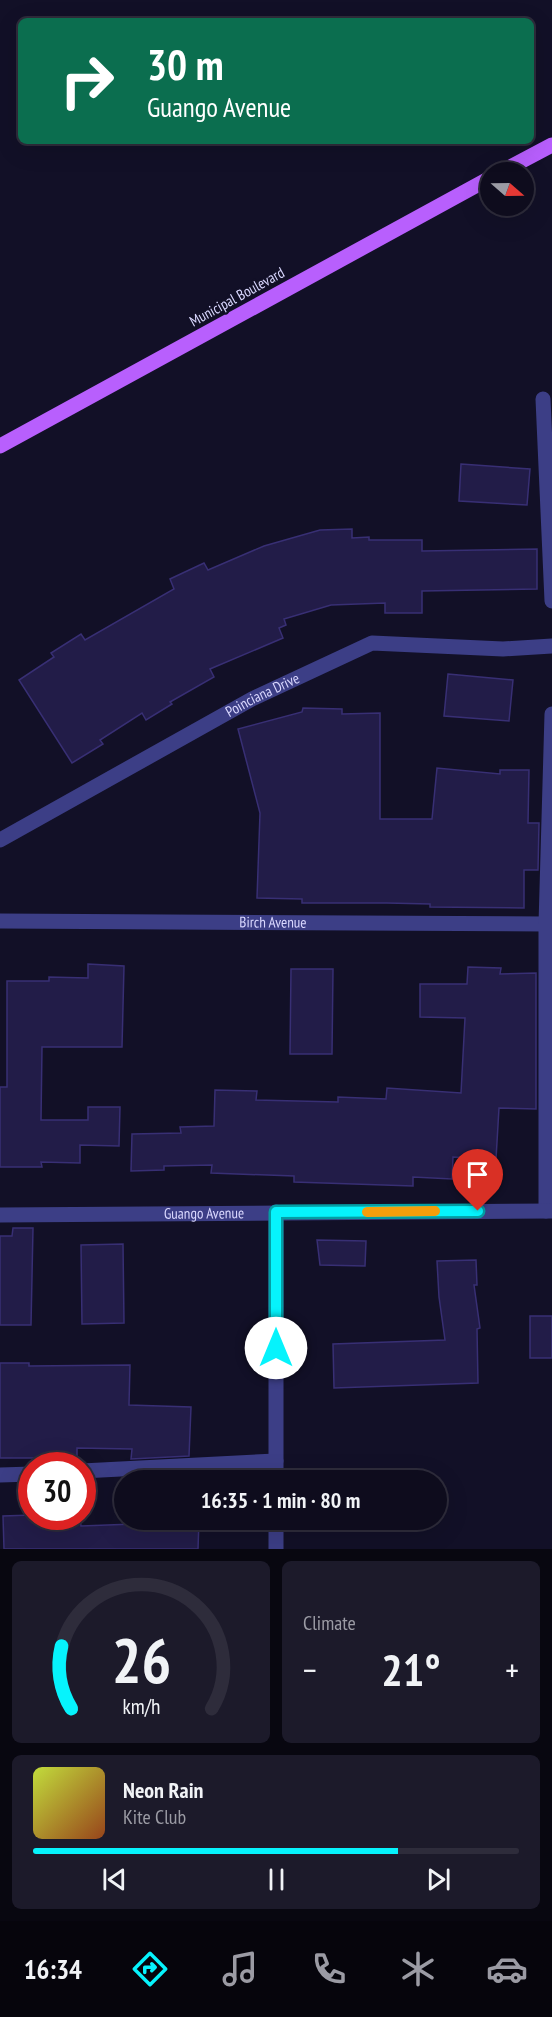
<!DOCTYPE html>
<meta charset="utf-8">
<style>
:root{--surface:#0e0c1d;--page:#1c1a2a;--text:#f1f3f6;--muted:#9b9ba4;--line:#2e2c3b;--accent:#06f3fc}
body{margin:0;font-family:"PT Sans Narrow",sans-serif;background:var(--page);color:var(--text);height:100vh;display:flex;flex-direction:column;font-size:22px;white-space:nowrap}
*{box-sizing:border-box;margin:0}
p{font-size:20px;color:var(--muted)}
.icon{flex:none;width:33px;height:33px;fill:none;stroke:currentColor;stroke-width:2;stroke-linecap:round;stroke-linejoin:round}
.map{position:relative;height:1549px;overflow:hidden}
.details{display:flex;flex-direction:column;gap:12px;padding:12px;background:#080710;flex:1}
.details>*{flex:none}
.guide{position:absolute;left:18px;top:18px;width:516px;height:126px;border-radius:9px;box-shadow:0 6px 24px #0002,0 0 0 2px var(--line);background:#0b6e4f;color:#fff;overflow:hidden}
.needle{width:39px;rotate:110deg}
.tools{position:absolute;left:480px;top:162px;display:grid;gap:12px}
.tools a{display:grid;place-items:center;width:54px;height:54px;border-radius:50%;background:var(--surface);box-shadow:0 6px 24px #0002,0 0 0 2px var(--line);font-size:30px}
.speed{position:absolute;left:18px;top:1452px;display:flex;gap:12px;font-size:30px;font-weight:700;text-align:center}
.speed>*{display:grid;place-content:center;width:78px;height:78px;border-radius:50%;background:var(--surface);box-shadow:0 6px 24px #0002,0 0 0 2px var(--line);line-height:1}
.speed .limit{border:9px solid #d22;background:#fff;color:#111}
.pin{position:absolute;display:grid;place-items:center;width:51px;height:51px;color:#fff;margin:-62px -26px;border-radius:50% 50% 50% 0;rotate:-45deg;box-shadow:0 0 6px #0007}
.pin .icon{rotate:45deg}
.me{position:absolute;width:66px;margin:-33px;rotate:0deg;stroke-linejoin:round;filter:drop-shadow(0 0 4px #0008)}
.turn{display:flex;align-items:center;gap:21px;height:126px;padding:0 30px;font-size:27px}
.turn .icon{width:78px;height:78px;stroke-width:2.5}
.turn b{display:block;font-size:42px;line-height:51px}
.big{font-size:45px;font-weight:700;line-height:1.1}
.details .tile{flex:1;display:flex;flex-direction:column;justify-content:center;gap:9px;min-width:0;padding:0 21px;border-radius:9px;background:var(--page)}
.details .dial{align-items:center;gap:0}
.dial svg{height:156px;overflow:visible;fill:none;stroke:var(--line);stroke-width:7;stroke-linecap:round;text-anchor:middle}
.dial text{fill:var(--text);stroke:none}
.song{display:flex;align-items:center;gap:18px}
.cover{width:72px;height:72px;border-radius:9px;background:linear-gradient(135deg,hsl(70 70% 55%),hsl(20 70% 35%))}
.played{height:6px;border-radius:3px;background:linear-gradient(90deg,var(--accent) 75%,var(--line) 75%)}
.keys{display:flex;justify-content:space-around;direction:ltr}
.heat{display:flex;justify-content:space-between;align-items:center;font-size:33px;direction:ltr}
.details .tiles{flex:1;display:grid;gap:12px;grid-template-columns:1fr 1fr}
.tile:last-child{grid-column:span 2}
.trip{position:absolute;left:114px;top:1470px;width:333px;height:60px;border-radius:30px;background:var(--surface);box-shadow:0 6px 24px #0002,0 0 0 2px var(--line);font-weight:700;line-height:60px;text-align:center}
.tabs{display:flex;height:96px;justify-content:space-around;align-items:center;background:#06050c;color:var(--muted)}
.tabs .icon{width:42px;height:42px}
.tabs .current{color:var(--accent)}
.tabs b{font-size:27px;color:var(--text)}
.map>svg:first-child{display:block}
.building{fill:#221c48;stroke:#382f74;stroke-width:1.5}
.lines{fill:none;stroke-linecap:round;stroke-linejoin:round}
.minor{stroke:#3c3e86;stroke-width:15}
.primary{stroke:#b85ffd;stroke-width:15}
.route-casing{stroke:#049ea4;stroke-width:15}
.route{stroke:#06f3fc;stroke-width:10}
.slow{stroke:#f59e0b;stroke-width:10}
.labels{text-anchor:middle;stroke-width:4.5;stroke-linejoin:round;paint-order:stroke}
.street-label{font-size:15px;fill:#d9d7fe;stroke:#121027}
</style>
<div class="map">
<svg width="552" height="1549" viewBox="0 0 552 1549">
<rect width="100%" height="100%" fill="#121027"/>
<g class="building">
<path d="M 461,464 L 530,469 L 527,505 L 459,501 Z"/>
<path d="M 352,529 L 352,538 L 369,537 L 369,540 L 422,540 L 422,551 L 537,549 L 537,589 L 422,591 L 422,613 L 385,613 L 385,603 L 331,605 L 284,619 L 286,625 L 279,628 L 283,638 L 210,669 L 214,677 L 170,702 L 172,704 L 146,720 L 142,713 L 100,740 L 103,744 L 72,763 L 19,680 L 54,657 L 51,653 L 81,634 L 85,640 L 174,589 L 170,579 L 204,563 L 208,570 L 264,546 L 320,530 Z"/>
<path d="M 448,674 L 513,680 L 509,721 L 444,716 Z"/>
<path d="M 303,708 L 342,709 L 342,714 L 380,713 L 380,819 L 432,819 L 437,768 L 500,774 L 500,770 L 529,770 L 528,823 L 539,823 L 538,870 L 524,870 L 524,908 L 430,907 L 430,904 L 387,903 L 302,903 L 302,899 L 257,898 L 260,813 L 238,729 L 302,712 Z"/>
<path d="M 88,964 L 124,966 L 122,1047 L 42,1047 L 41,1120 L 88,1120 L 88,1107 L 120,1107 L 119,1146 L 80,1145 L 80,1163 L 41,1162 L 42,1167 L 0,1167 L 0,1087 L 7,1087 L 7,981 L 49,981 L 49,977 L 88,978 Z"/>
<path d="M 468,967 L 501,968 L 500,974 L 536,973 L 536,1109 L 499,1108 L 496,1159 L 453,1157 L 452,1179 L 413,1177 L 413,1186 L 294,1182 L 294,1176 L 211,1173 L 212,1165 L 164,1166 L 164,1170 L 131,1171 L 132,1134 L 181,1133 L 180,1127 L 214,1126 L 215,1090 L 257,1091 L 256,1100 L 338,1102 L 338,1097 L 386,1099 L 387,1088 L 461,1093 L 465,1018 L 420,1017 L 420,984 L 467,984 Z"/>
<path d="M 291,969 L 333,969 L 332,1054 L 290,1054 Z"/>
<path d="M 13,1228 L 33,1228 L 31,1325 L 0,1325 L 0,1236 L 12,1236 Z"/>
<path d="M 317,1240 L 366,1241 L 365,1266 L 320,1265 Z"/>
<path d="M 123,1244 L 124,1323 L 82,1324 L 81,1245 Z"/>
<path d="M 476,1260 L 477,1285 L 474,1285 L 480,1328 L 477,1329 L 478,1383 L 334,1388 L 333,1344 L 445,1340 L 439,1297 L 437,1261 Z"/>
<rect x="530" y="1316" width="22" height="42"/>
<path d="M 0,1363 L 29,1363 L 29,1366 L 130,1365 L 129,1405 L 191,1407 L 189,1456 L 131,1459 L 132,1449 L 77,1448 L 77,1458 L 0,1458 Z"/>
<path d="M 32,1515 L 32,1516 L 39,1516 L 39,1519 L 80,1518 L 81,1526 L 134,1524 L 134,1520 L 199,1520 L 198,1549 L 4,1549 L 3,1516 Z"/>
</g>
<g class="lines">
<g class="minor">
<path d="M 543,399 L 552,601"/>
<path id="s1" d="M 0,840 L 252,699 L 372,643 L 503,649 L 552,646"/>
<path id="s2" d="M 0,921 L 546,924"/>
<path d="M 546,1211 L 546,924 L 552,714"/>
<path id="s3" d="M 0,1215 L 552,1211"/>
<path d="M 82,1471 L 276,1461"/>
<path d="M 0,1475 L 32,1474"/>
<path d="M 276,1480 L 276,1212"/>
<path d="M 276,1549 L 276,1520"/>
</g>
<g class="primary">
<path d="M 501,172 L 552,145"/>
<path d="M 0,446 L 490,178"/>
</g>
</g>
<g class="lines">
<defs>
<path id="route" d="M 276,1348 L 276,1212 L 478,1211"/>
</defs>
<use href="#route" class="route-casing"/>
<use href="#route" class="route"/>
<path class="slow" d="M 367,1212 L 435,1211"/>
</g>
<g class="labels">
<g class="street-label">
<text transform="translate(237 297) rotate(-29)" y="5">Municipal Boulevard</text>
<text dy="5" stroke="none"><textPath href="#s1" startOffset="300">Poinciana Drive</textPath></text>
<text dy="5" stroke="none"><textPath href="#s2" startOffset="273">Birch Avenue</textPath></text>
<text dy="5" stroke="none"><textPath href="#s3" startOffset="204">Guango Avenue</textPath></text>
</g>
</g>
</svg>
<div class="tools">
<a><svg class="needle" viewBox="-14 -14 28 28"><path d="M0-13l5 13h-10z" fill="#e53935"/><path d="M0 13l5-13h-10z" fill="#9b9ba4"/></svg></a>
</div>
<div class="speed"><div class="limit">30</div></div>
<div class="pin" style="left:478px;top:1211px;background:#d93025"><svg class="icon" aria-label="arrive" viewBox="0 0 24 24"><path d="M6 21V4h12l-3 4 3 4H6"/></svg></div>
<svg class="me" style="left:276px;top:1348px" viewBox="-20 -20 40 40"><circle r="19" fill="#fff"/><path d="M0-13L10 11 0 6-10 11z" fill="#06f3fc"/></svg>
<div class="trip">16:35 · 1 min · 80 m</div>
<div class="guide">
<div class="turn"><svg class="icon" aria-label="right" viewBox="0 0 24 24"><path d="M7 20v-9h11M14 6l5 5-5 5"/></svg><div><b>30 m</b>Guango Avenue</div></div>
</div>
</div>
<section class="details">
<div class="tiles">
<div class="tile dial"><svg viewBox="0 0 100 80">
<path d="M14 69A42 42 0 1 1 86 69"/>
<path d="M14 69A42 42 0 0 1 9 37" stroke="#06f3fc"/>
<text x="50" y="56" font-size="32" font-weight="700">26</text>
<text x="50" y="72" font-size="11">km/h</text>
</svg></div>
<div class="tile"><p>Climate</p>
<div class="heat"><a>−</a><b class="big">21°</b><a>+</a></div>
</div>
<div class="tile">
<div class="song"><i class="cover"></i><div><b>Neon Rain</b><p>Kite Club</p></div></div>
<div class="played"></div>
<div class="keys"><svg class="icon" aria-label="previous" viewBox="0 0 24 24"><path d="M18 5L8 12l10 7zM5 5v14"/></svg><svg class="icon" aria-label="pause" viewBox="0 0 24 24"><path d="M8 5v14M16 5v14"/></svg><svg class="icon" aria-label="next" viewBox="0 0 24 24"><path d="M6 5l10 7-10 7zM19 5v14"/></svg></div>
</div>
</div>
</section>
<nav class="tabs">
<b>16:34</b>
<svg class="icon current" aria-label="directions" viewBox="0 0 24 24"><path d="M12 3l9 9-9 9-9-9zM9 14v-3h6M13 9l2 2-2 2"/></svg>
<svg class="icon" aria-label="music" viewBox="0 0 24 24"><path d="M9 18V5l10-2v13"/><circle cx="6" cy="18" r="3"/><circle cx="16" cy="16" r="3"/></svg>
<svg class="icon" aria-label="phone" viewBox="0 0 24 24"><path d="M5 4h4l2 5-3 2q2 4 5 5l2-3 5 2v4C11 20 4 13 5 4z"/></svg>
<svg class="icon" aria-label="climate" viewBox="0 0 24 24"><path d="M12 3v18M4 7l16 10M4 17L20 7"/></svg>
<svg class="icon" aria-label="car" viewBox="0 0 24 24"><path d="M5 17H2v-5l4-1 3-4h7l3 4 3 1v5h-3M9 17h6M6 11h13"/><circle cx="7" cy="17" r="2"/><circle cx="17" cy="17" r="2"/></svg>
</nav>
